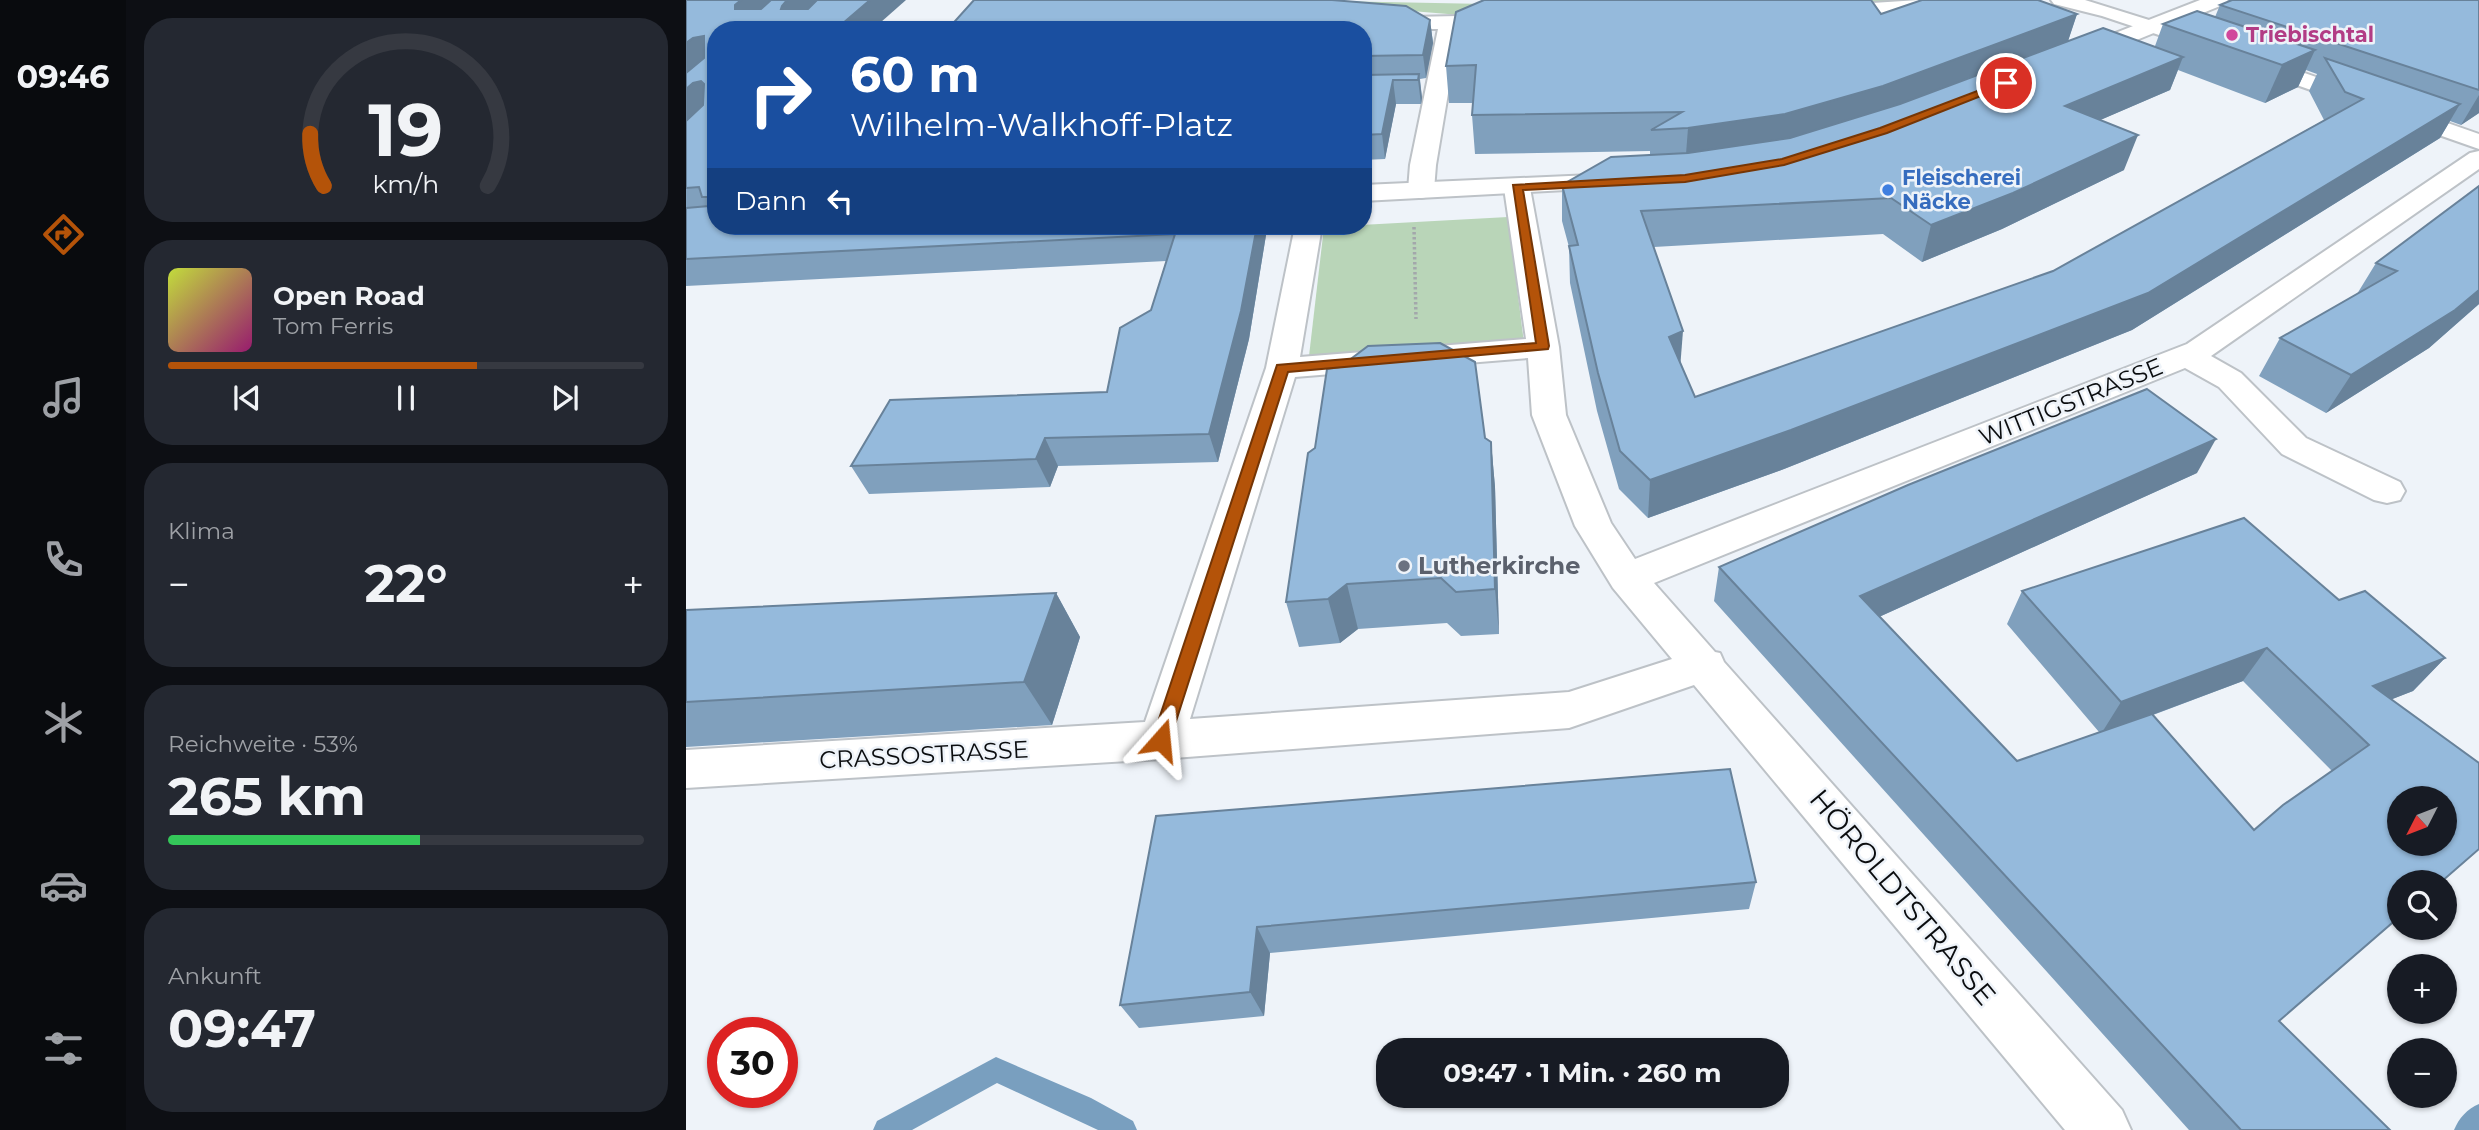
<!DOCTYPE html>
<html lang="de">
<meta charset="utf-8">
<style>
:root{--surface:#171b24;--page:#242831;--text:#f1f3f6;--muted:#9ea1a6;--line:#363941;--accent:#b45309}
body{margin:0;font-family:Montserrat,sans-serif;background:var(--page);color:var(--text);height:100vh;display:flex;flex-direction:column;font-size:26px;white-space:nowrap}
*{box-sizing:border-box;margin:0}
p{font-size:23px;color:var(--muted)}
.icon{flex:none;width:38px;height:38px;fill:none;stroke:currentColor;stroke-width:2;stroke-linecap:round;stroke-linejoin:round}
.map{position:relative;flex:1;overflow:hidden}
.side{display:flex;flex-direction:column;gap:18px;padding:18px;background:#0d0f14;width:560px}
.side>*{flex:none}
.hud{position:absolute;left:21px;top:21px;width:665px;height:214px;border-radius:28px;box-shadow:0 2px 5px #0004;background:#1a4fa0;color:#fff;overflow:hidden}
.needle{width:46px;rotate:228deg}
.controls{position:absolute;left:1701px;top:786px;display:grid;gap:14px}
.controls a{display:grid;place-items:center;width:70px;height:70px;border-radius:50%;background:var(--surface);box-shadow:0 2px 5px #0004;font-size:35px}
.speed{position:absolute;left:21px;top:1017px;display:flex;gap:14px;font-size:35px;font-weight:700;text-align:center}
.speed>*{display:grid;place-content:center;width:91px;height:91px;border-radius:50%;background:var(--surface);box-shadow:0 2px 5px #0004;line-height:1}
.speed .limit{border:10px solid #d22;background:#fff;color:#111}
.pin{position:absolute;display:grid;place-items:center;width:60px;height:60px;color:#fff;margin:-30px;border:4px solid #fff;border-radius:50%;box-shadow:0 2px 7px #0007}
.me{position:absolute;width:77px;margin:-38px;rotate:18deg;stroke-linejoin:round;filter:drop-shadow(0 0 5px #0008)}
.turn{display:flex;align-items:center;gap:24px;height:147px;padding:0 28px;font-size:32px}
.turn .icon{width:91px;height:91px;stroke-width:2.5}
.turn b{display:block;font-size:49px;line-height:60px}
.then{display:flex;align-items:center;height:66px;padding:0 28px;background:#0003;gap:14px;font-size:26px}
.big{font-size:52px;font-weight:700;line-height:1.1}
.side .card{flex:1;display:flex;flex-direction:column;justify-content:center;gap:10px;min-width:0;padding:0 24px;border-radius:28px;background:var(--page)}
.side .dial{align-items:center;gap:0}
.dial svg{height:182px;overflow:visible;fill:none;stroke:var(--line);stroke-width:7;stroke-linecap:round;text-anchor:middle}
.dial text{fill:var(--text);stroke:none}
.song{display:flex;align-items:center;gap:21px}
.cover{width:84px;height:84px;border-radius:10px;background:linear-gradient(135deg,hsl(70 70% 55%),hsl(320 70% 35%))}
.played{height:7px;border-radius:4px;background:linear-gradient(90deg,var(--accent) 65%,var(--line) 65%)}
.keys{display:flex;justify-content:space-around;direction:ltr}
.heat{display:flex;justify-content:space-between;align-items:center;font-size:38px;direction:ltr}
.charge{height:10px;border-radius:5px;background:linear-gradient(90deg,#34c759 53%,var(--line) 0)}
.trip{position:absolute;left:690px;top:1038px;width:413px;height:70px;border-radius:28px;background:var(--surface);box-shadow:0 2px 5px #0004;font-weight:700;line-height:70px;text-align:center}
main{display:flex;flex:1;min-height:0}
.tab-bar{display:flex;flex-direction:column;width:126px;justify-content:space-around;align-items:center;background:#090b0e;color:var(--muted)}
.tab-bar .icon{width:49px;height:49px}
.tab-bar .current{color:var(--accent)}
.tab-bar b{font-size:32px;color:var(--text)}
.map>svg:first-child{display:block}
.green{fill:#b9d5b8}
.lines{fill:none;stroke-linecap:round;stroke-linejoin:round}
.stream{fill:#799fbf;fill-rule:evenodd}
.minor-casing{stroke:#bdc2c7;stroke-width:4}
.major-casing{stroke:#bdc2c7;stroke-width:4}
.path{stroke:#a3a7ab;stroke-width:3.5;stroke-dasharray:2.5 2.5;stroke-linecap:butt}
.minor{fill:#fff;fill-rule:evenodd}
.major{fill:#fff;fill-rule:evenodd}
.wall{fill:#80a0bd;fill-rule:evenodd}
.shaded-wall{fill:#68829a}
.building{fill:#95badc;stroke:#68829a;stroke-width:2;fill-rule:evenodd}
.route{fill:#b45309;stroke:#753606;stroke-width:2}
.hotel-dot{fill:#d1479c;stroke:#eef3f9;stroke-width:2.5}
.shop-dot{fill:#3f7fe0;stroke:#eef3f9;stroke-width:2.5}
.worship-dot{fill:#6b7280;stroke:#eef3f9;stroke-width:2.5}
.labels{text-anchor:middle;stroke-width:5;stroke-linejoin:round;paint-order:stroke}
.far-hotel-label{font-size:21px;font-weight:bold;fill:#b23c85;stroke:#eef3f9;text-anchor:start}
.far-shop-label{font-size:21px;font-weight:bold;fill:#366cbe;stroke:#eef3f9;text-anchor:start}
.street-label{font-size:24px;fill:#0b0d0f;stroke:#eef3f9}
.worship-label{font-size:24px;font-weight:bold;fill:#5b616d;stroke:#eef3f9;text-anchor:start}
.near-street-label{font-size:28px;fill:#0b0d0f;stroke:#eef3f9}
</style>
<main>
<nav class="tab-bar">
<b>09:46</b>
<svg class="icon current" aria-label="directions" viewBox="0 0 24 24"><path d="M12 3l9 9-9 9-9-9zM9 14v-3h6M13 9l2 2-2 2"/></svg>
<svg class="icon" aria-label="music" viewBox="0 0 24 24"><path d="M9 18V5l10-2v13"/><circle cx="6" cy="18" r="3"/><circle cx="16" cy="16" r="3"/></svg>
<svg class="icon" aria-label="phone" viewBox="0 0 24 24"><path d="M5 4h4l2 5-3 2q2 4 5 5l2-3 5 2v4C11 20 4 13 5 4z"/></svg>
<svg class="icon" aria-label="climate" viewBox="0 0 24 24"><path d="M12 3v18M4 7l16 10M4 17L20 7"/></svg>
<svg class="icon" aria-label="car" viewBox="0 0 24 24"><path d="M5 17H2v-5l4-1 3-4h7l3 4 3 1v5h-3M9 17h6M6 11h13"/><circle cx="7" cy="17" r="2"/><circle cx="17" cy="17" r="2"/></svg>
<svg class="icon" aria-label="filters" viewBox="0 0 24 24"><path d="M4 7h16M4 17h16"/><circle cx="9" cy="7" r="2"/><circle cx="15" cy="17" r="2"/></svg>
</nav>
<section class="side">
<div class="card dial"><svg viewBox="0 0 100 80">
<path d="M14 69A42 42 0 1 1 86 69"/>
<path d="M14 69A42 42 0 0 1 8 46" stroke="#b45309"/>
<text x="50" y="56" font-size="32" font-weight="700">19</text>
<text x="50" y="72" font-size="11">km/h</text>
</svg></div>
<div class="card">
<div class="song"><i class="cover"></i><div><b>Open Road</b><p>Tom Ferris</p></div></div>
<div class="played"></div>
<div class="keys"><svg class="icon" aria-label="previous" viewBox="0 0 24 24"><path d="M18 5L8 12l10 7zM5 5v14"/></svg><svg class="icon" aria-label="pause" viewBox="0 0 24 24"><path d="M8 5v14M16 5v14"/></svg><svg class="icon" aria-label="next" viewBox="0 0 24 24"><path d="M6 5l10 7-10 7zM19 5v14"/></svg></div>
</div>
<div class="card"><p>Klima</p>
<div class="heat"><a>−</a><b class="big">22°</b><a>+</a></div>
</div>
<div class="card"><p>Reichweite · 53%</p><b class="big">265 km</b><div class="charge"></div></div>
<div class="card"><p>Ankunft</p><b class="big">09:47</b></div>
</section>
<div class="map">
<svg width="1793" height="1130" viewBox="0 0 1793 1130">
<rect width="100%" height="100%" fill="#eef3f9"/>
<g class="green">
<path d="M 593,0 L 847,5 L 975,0 L 1226,0 L 1204,4 L 798,17 Z"/>
<path d="M 822,217 L 838,343 L 623,356 L 638,227 Z"/>
</g>
<g class="lines">
<g class="stream">
<path d="M 310,1057 L 405,1098 L 447,1121 L 451,1130 L 412,1130 L 311,1083 L 226,1130 L 187,1130 L 191,1121 Z"/>
<path d="M 1793,1104 L 1793,1130 L 1768,1130 C 1773,1118 1781,1109 1793,1104 Z"/>
</g>
<defs>
<g id="minor">
<path d="M 1233,0 L 1336,0 L 1326,6 L 1139,18 L 1132,16 L 1129,12 L 1132,8 L 1139,6 Z"/>
<path d="M 1365,0 L 1399,0 L 1511,35 L 1514,39 L 1511,43 L 1497,43 L 1416,16 L 1368,4 Z"/>
<path d="M 691,14 L 724,17 L 820,15 L 827,17 L 830,21 L 827,25 L 820,27 L 773,28 L 750,165 L 748,190 L 744,196 L 735,198 L 726,196 L 722,190 L 724,165 L 752,29 L 724,29 L 684,24 L 681,20 L 684,16 Z"/>
<path d="M 1567,55 L 1793,134 L 1793,149 L 1559,67 L 1556,62 L 1559,57 Z"/>
<path d="M 1793,151 L 1793,169 L 1525,356 L 1555,373 L 1620,438 L 1714,482 L 1719,491 L 1714,500 L 1701,503 L 1688,500 L 1596,454 L 1533,387 L 1499,368 L 968,583 L 1029,652 L 1034,653 L 1038,662 L 1436,1110 L 1445,1130 L 1379,1130 L 1008,685 L 883,728 L 475,759 L 0,788 L 0,750 L 459,722 L 580,368 L 609,226 L 636,226 L 614,357 L 840,339 L 818,188 L 822,183 L 831,180 L 840,183 L 844,188 L 873,347 L 880,415 L 925,523 L 949,559 L 1501,344 L 1784,153 ZM 842,358 L 846,415 L 889,526 L 927,588 L 986,659 L 883,692 L 504,719 L 609,377 Z"/>
</g>
<g id="major">
<path d="M 1514,0 L 1542,0 L 1539,4 L 1399,61 L 1383,61 L 1380,56 L 1383,51 Z"/>
<path d="M 928,174 L 937,177 L 941,182 L 937,187 L 677,201 L 677,185 Z"/>
</g>
</defs>
<use href="#minor" class="minor-casing"/>
<use href="#major" class="major-casing"/>
<path class="path" d="M 728,227 L 730,319"/>
<use href="#minor" class="minor"/>
<use href="#major" class="major"/>
</g>
<g class="wall">
<path d="M 0,0 L 30,30 L 30,226 L 578,226 L 580,235 L 563,339 L 532,462 L 372,466 L 364,487 L 183,494 L 165,466 L 421,392 L 465,310 L 480,261 L 0,286 Z"/>
<path d="M 1793,0 L 1793,113 L 1775,125 L 1764,121 L 1754,138 L 1446,330 L 1098,469 L 962,518 L 933,489 L 911,411 L 884,283 L 883,247 L 876,221 L 876,185 L 964,155 L 964,151 L 789,154 L 786,115 L 787,103 L 763,103 L 760,66 L 1195,14 L 1391,14 L 1382,41 L 1469,46 L 1477,24 L 1529,17 L 1534,5 ZM 1492,70 L 1579,103 L 1612,87 L 1620,70 L 1631,74 L 1623,91 L 1638,120 L 1367,271 L 1009,397 L 994,363 L 968,247 L 1197,234 L 1236,262 L 1316,229 L 1438,170 L 1414,120 L 1484,90 Z"/>
<path d="M 744,20 L 747,43 L 740,78 L 734,79 L 736,98 L 735,104 L 710,104 L 699,159 L 677,160 L 677,30 Z"/>
<path d="M 1793,186 L 1793,304 L 1743,348 L 1640,413 L 1573,376 L 1594,338 L 1671,294 L 1690,263 Z"/>
<path d="M 799,438 L 805,442 L 809,487 L 813,634 L 775,636 L 761,623 L 672,629 L 654,643 L 613,647 L 600,602 L 629,448 Z"/>
<path d="M 1511,473 L 1193,617 L 1331,761 L 1413,732 L 1321,624 L 1336,591 L 1653,600 L 1759,658 L 1727,691 L 1706,699 L 1593,1021 L 1704,1130 L 1503,1130 L 1028,601 L 1033,567 ZM 1557,681 L 1646,771 L 1568,830 L 1467,715 Z"/>
<path d="M 370,593 L 394,637 L 366,725 L 0,747 L 0,610 Z"/>
<path d="M 470,816 L 1070,882 L 1063,909 L 584,953 L 578,1016 L 453,1028 L 434,1005 Z"/>
</g>
<g class="shaded-wall">
<path d="M 55,0 L 91,0 L 61,28 L 49,9 L 49,5 Z"/>
<path d="M 101,0 L 135,0 L 107,28 L 95,9 L 96,6 Z"/>
<path d="M 184,0 L 220,0 L 186,30 L 149,30 Z"/>
<path d="M 1391,14 L 1379,50 L 1189,124 L 999,167 L 1002,128 Z"/>
<path d="M 744,20 L 747,43 L 740,78 L 737,55 Z"/>
<path d="M 18,36 L 30,56 L 0,79 L 0,43 L 7,38 Z"/>
<path d="M 1629,50 L 1612,87 L 1579,103 L 1596,65 Z"/>
<path d="M 1497,57 L 1484,90 L 1368,140 L 1379,106 Z"/>
<path d="M 733,74 L 736,98 L 735,104 L 732,80 Z"/>
<path d="M 707,80 L 710,104 L 699,159 L 696,134 Z"/>
<path d="M 15,81 L 29,105 L 0,127 L 0,89 L 7,83 Z"/>
<path d="M 1793,95 L 1793,113 L 1775,125 Z"/>
<path d="M 1774,104 L 1754,138 L 1446,330 L 1098,469 L 962,518 L 964,480 Z"/>
<path d="M 1452,135 L 1438,170 L 1316,229 L 1236,262 L 1245,225 Z"/>
<path d="M 571,226 L 578,226 L 580,235 L 563,339 L 532,462 L 523,434 Z"/>
<path d="M 1793,290 L 1793,304 L 1743,348 L 1640,413 L 1665,375 Z"/>
<path d="M 997,331 L 994,369 L 983,337 Z"/>
<path d="M 359,438 L 372,466 L 364,487 L 350,459 Z"/>
<path d="M 1530,439 L 1511,473 L 1164,630 L 1174,596 Z"/>
<path d="M 805,442 L 809,487 L 813,634 L 809,589 Z"/>
<path d="M 661,584 L 672,629 L 654,643 L 642,599 Z"/>
<path d="M 370,593 L 394,637 L 366,725 L 338,682 Z"/>
<path d="M 1581,648 L 1557,681 L 1415,734 L 1435,702 Z"/>
<path d="M 1759,658 L 1727,691 L 1658,718 L 1687,686 Z"/>
<path d="M 571,927 L 584,953 L 578,1016 L 564,992 Z"/>
</g>
<g class="building">
<path d="M 0,0 L 55,0 L 49,5 L 49,9 L 75,9 L 85,0 L 101,0 L 96,6 L 95,9 L 122,9 L 131,0 L 184,0 L 149,30 L 30,30 L 30,226 L 571,226 L 555,311 L 523,434 L 359,438 L 350,459 L 165,466 L 204,400 L 421,392 L 434,328 L 465,310 L 489,234 L 0,259 L 0,208 L 23,206 L 28,201 L 25,197 L 16,197 L 13,187 L 0,188 L 0,121 L 17,105 L 18,84 L 15,81 L 7,83 L 0,89 L 0,73 L 18,58 L 18,36 L 7,38 L 0,43 Z"/>
<path d="M 288,0 L 646,0 L 720,6 L 744,20 L 737,55 L 677,56 L 677,30 L 261,30 Z"/>
<path d="M 798,0 L 1185,0 L 1195,14 L 1236,0 L 1352,0 L 1391,14 L 1197,86 L 1099,114 L 1002,128 L 965,130 L 996,112 L 786,115 L 790,65 L 760,66 L 770,12 Z"/>
<path d="M 1546,0 L 1793,0 L 1793,90 L 1534,5 Z"/>
<path d="M 1511,11 L 1629,50 L 1596,65 L 1477,24 Z"/>
<path d="M 1417,28 L 1497,57 L 1379,106 L 1452,135 L 1327,193 L 1245,225 L 1205,198 L 955,211 L 997,331 L 983,337 L 1009,397 L 1367,271 L 1677,99 L 1659,92 L 1639,58 L 1774,104 L 1462,293 L 1105,430 L 964,480 L 934,451 L 912,373 L 883,246 L 892,245 L 876,185 L 925,157 L 1002,153 L 1104,138 L 1214,104 Z"/>
<path d="M 733,74 L 732,80 L 707,80 L 696,134 L 677,135 L 677,75 Z"/>
<path d="M 1793,186 L 1793,290 L 1769,310 L 1665,375 L 1594,338 L 1711,271 L 1690,263 Z"/>
<path d="M 754,343 L 789,362 L 799,438 L 805,442 L 809,589 L 770,592 L 755,578 L 661,584 L 642,599 L 600,602 L 622,453 L 629,448 L 641,369 L 654,367 L 682,346 Z"/>
<path d="M 1461,389 L 1530,439 L 1174,596 L 1331,761 L 1466,714 L 1568,830 L 1597,805 L 1683,745 L 1581,648 L 1435,702 L 1336,591 L 1558,518 L 1653,600 L 1679,591 L 1759,658 L 1687,686 L 1793,763 L 1793,849 L 1755,882 L 1713,882 L 1713,917 L 1593,1021 L 1704,1130 L 1555,1130 L 1033,567 L 1222,485 ZM 1713,798 L 1759,798 L 1759,844 L 1713,844 Z"/>
<path d="M 370,593 L 338,682 L 0,702 L 0,610 Z"/>
<path d="M 1044,769 L 1070,882 L 571,927 L 564,992 L 434,1005 L 470,816 Z"/>
</g>
<path class="route" d="M 1320,80 L 1325,83 L 1323,85 L 1201,133 L 1098,165 L 999,182 L 837,190 L 863,346 L 862,349 L 602,372 L 484,740 L 482,746 L 475,748 L 469,746 L 466,740 L 591,365 L 850,343 L 827,185 L 999,175 L 1096,159 L 1194,128 Z"/>
<circle class="hotel-dot" cx="1546" cy="35" r="7"/>
<circle class="shop-dot" cx="1202" cy="190" r="7"/>
<circle class="worship-dot" cx="718" cy="566" r="7"/>
<g class="labels">
<g class="far-hotel-label">
<text x="1560" y="42">Triebischtal</text>
</g>
<g class="far-shop-label">
<text x="1216" y="185">Fleischerei<tspan x="1216" dy="24">Näcke</tspan></text>
</g>
<g class="street-label">
<text transform="translate(1385 402) rotate(-22)" y="8">WITTIGSTRASSE</text>
<text transform="translate(238 755) rotate(-3)" y="8">CRASSOSTRASSE</text>
</g>
<g class="worship-label">
<text x="732" y="574">Lutherkirche</text>
</g>
<g class="near-street-label">
<text transform="translate(1217 897) rotate(50)" y="10">HÖROLDTSTRASSE</text>
</g>
</g>
</svg>
<div class="controls">
<a><svg class="needle" viewBox="-14 -14 28 28"><path d="M0-13l5 13h-10z" fill="#e53935"/><path d="M0 13l5-13h-10z" fill="#9ea1a6"/></svg></a>
<a><svg class="icon" aria-label="search" viewBox="0 0 24 24"><circle cx="10" cy="10" r="6"/><path d="M15 15l6 6"/></svg></a>
<a>+</a>
<a>−</a>
</div>
<div class="speed"><div class="limit">30</div></div>
<div class="pin" style="left:1320px;top:83px;background:#d93025"><svg class="icon" aria-label="arrive" viewBox="0 0 24 24"><path d="M6 21V4h12l-3 4 3 4H6"/></svg></div>
<svg class="me" style="left:475px;top:740px" viewBox="-20 -20 40 40"><path d="M0-17L14 15 0 8-14 15z" fill="#b45309" stroke="#fff" stroke-width="4"/></svg>
<div class="trip">09:47 · 1 Min. · 260 m</div>
<div class="hud">
<div class="turn"><svg class="icon" aria-label="right" viewBox="0 0 24 24"><path d="M7 20v-9h11M14 6l5 5-5 5"/></svg><div><b>60 m</b>Wilhelm-Walkhoff-Platz</div></div>
<div class="then">Dann<svg class="icon" aria-label="left" viewBox="0 0 24 24"><path d="M17 20v-9H6M10 6l-5 5 5 5"/></svg></div>
</div>
</div>
</main>
